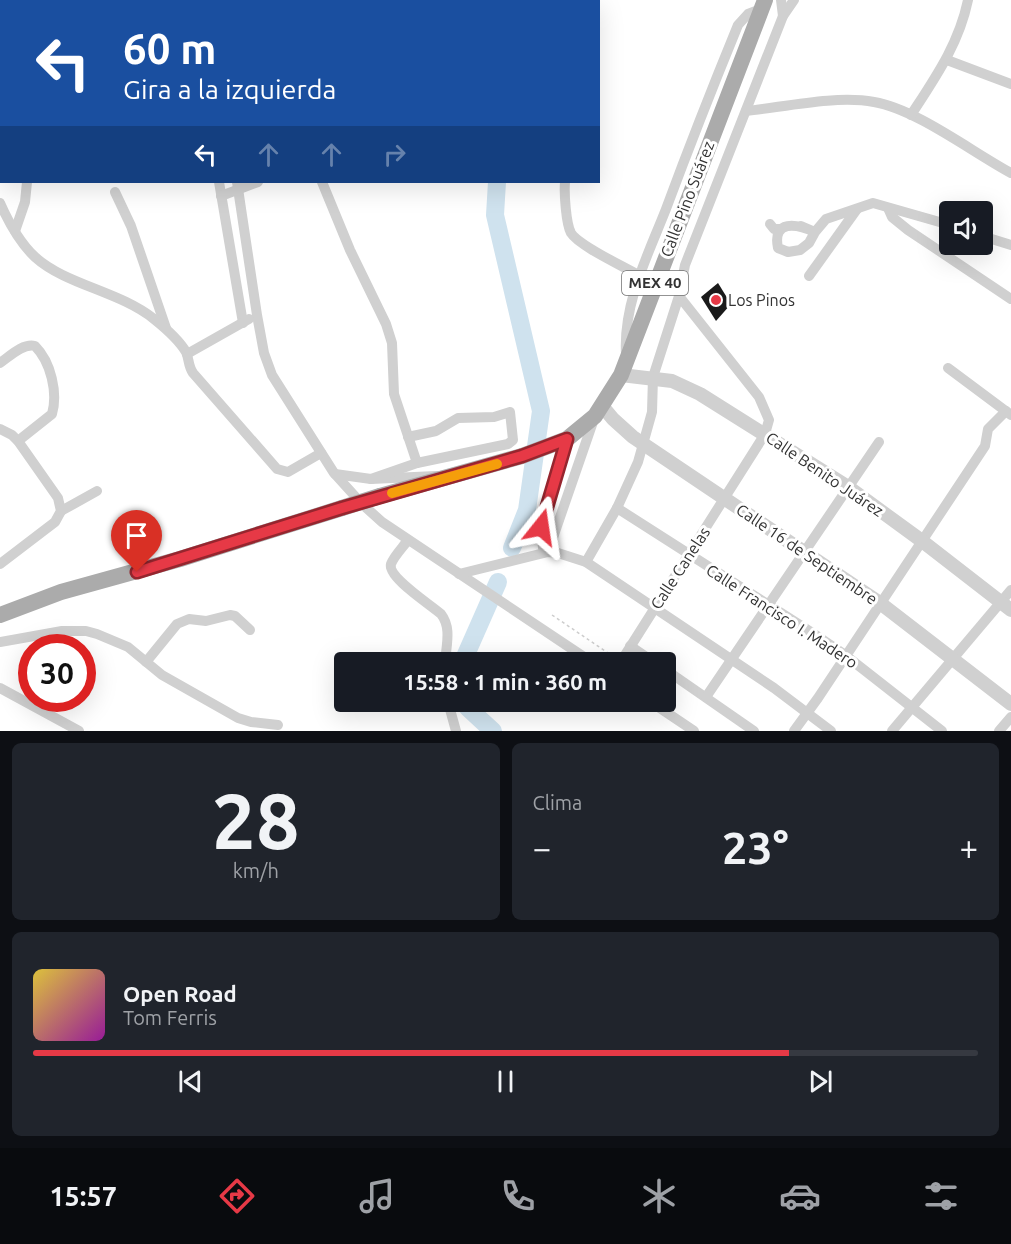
<!DOCTYPE html>
<html lang="es">
<meta charset="utf-8">
<style>
:root{--surface:#171b24;--page:#20242c;--text:#f1f3f6;--muted:#9ea1a6;--line:#363941;--accent:#e63946}
body{margin:0;font-family:Ubuntu,sans-serif;background:var(--page);color:var(--text);height:100vh;display:flex;flex-direction:column;font-size:22px;white-space:nowrap}
*{box-sizing:border-box;margin:0}
p{font-size:20px;color:var(--muted)}
.icon{flex:none;width:33px;height:33px;fill:none;stroke:currentColor;stroke-width:2;stroke-linecap:round;stroke-linejoin:round}
.map{position:relative;height:731px;overflow:hidden}
.side{display:flex;flex-direction:column;gap:12px;padding:12px;background:#0d0f14;flex:1}
.side>*{flex:none}
.guide{position:absolute;left:0px;top:0px;width:600px;height:183px;box-shadow:0 6px 24px #0002;background:#1a4fa0;color:#fff;overflow:hidden}
.tools{position:absolute;left:939px;top:201px;display:grid;gap:12px}
.tools a{display:grid;place-items:center;width:54px;height:54px;border-radius:6px;background:var(--surface);box-shadow:0 6px 24px #0002;font-size:30px}
.speed{position:absolute;left:18px;top:634px;display:flex;gap:12px;font-size:30px;font-weight:700;text-align:center}
.speed>*{display:grid;place-content:center;width:78px;height:78px;border-radius:50%;background:var(--surface);box-shadow:0 6px 24px #0002;line-height:1}
.speed .limit{border:9px solid #d22;background:#fff;color:#111}
.pin{position:absolute;display:grid;place-items:center;width:51px;height:51px;color:#fff;margin:-62px -26px;border-radius:50% 50% 50% 0;rotate:-45deg;box-shadow:0 0 6px #0007}
.pin .icon{rotate:45deg}
.me{position:absolute;width:66px;margin:-33px;rotate:15deg;stroke-linejoin:round;filter:drop-shadow(0 0 4px #0008)}
.turn{display:flex;align-items:center;gap:21px;height:126px;padding:0 24px;font-size:27px}
.turn .icon{width:78px;height:78px;stroke-width:2.5}
.turn b{display:block;font-size:42px;line-height:51px}
.lanes{display:flex;align-items:center;height:57px;padding:0 24px;background:#0003;justify-content:center;gap:30px;direction:ltr}
.lanes .off{opacity:.35}
.big{font-size:45px;font-weight:600;line-height:1.1}
.side .tile{flex:1;display:flex;flex-direction:column;justify-content:center;gap:9px;min-width:0;padding:0 21px;border-radius:9px;background:var(--page)}
.side .dial{align-items:center;gap:0}
.dial b{font-size:78px;line-height:1}
.song{display:flex;align-items:center;gap:18px}
.cover{width:72px;height:72px;border-radius:9px;background:linear-gradient(135deg,hsl(50 70% 55%),hsl(300 70% 35%))}
.played{height:6px;border-radius:3px;background:linear-gradient(90deg,var(--accent) 80%,var(--line) 80%)}
.keys{display:flex;justify-content:space-around;direction:ltr}
.heat{display:flex;justify-content:space-between;align-items:center;font-size:33px;direction:ltr}
.side .tiles{flex:1;display:grid;gap:12px;grid-template-columns:1fr 1fr}
.tile:last-child{grid-column:span 2}
.trip{position:absolute;left:334px;top:652px;width:342px;height:60px;border-radius:6px;background:var(--surface);box-shadow:0 6px 24px #0002;font-weight:600;line-height:60px;text-align:center}
.menu{display:flex;height:96px;justify-content:space-around;align-items:center;background:#090b0e;color:var(--muted)}
.menu .icon{width:42px;height:42px}
.menu .active{color:var(--accent)}
.menu b{font-size:27px;color:var(--text)}
.map>svg:first-child{display:block}
.lines{fill:none;stroke-linecap:round;stroke-linejoin:round}
.river{stroke:#cfe2ee;stroke-width:18}
.building{fill:#1a1a1a}
.path{stroke:#cdcdcd;stroke-width:1.5;stroke-dasharray:3 3;stroke-linecap:butt}
.minor{stroke:#d0d0d0;stroke-width:10}
.tertiary{stroke:#d0d0d0;stroke-width:14}
.primary{stroke:#ababab;stroke-width:16}
.primary-bridge{stroke:#ababab;stroke-width:16}
.route-casing{stroke:#96252e;stroke-width:15}
.route{stroke:#e63946;stroke-width:10}
.slow{stroke:#f59e0b;stroke-width:10}
.poi-dot{fill:#e63946;stroke:#fff;stroke-width:2}
.labels{text-anchor:middle;stroke-width:6;stroke-linejoin:round;paint-order:stroke}
.shield{fill:#fff;stroke:#707070;stroke-width:1.5}
.shield-label{font-size:15px;font-weight:bold;fill:#333}
.street-label{font-size:16px;fill:#333;stroke:#fff}
.poi-label{font-size:16px;fill:#333;stroke:#fff;text-anchor:start}
</style>
<div class="map">
<svg width="1011" height="731" viewBox="0 0 1011 731">
<rect width="100%" height="100%" fill="#fff"/>
<g class="lines">
<g class="river">
<path d="M 576,2 L 579,0"/>
<path d="M 497,182 L 495,215 L 541,411 L 527,510 L 512,548"/>
<path d="M 465,663 L 464,659 L 498,582"/>
<path d="M 468,702 L 468,708 L 493,731"/>
</g>
</g>
<path class="building" d="M 718,283 L 731,304 L 716,321 L 701,297 Z"/>
<g class="lines">
<path class="path" d="M 552,615 L 611,655"/>
<g class="minor">
<path d="M 219,0 L 219,2"/>
<path d="M 781,0 L 783,16"/>
<path d="M 118,2 L 118,0"/>
<path d="M 369,2 L 369,0"/>
<path d="M 0,6 L 2,6"/>
<path d="M 947,60 L 1011,84"/>
<path d="M 746,111 C 784,107 836,95 874,102 C 916,109 972,152 1011,173"/>
<path d="M 911,115 C 935,78 959,44 968,0"/>
<path d="M 219,182 L 243,323"/>
<path d="M 237,182 L 257,315 L 264,353 L 272,375 L 334,473 L 362,504 L 382,522 L 593,663"/>
<path d="M 322,182 L 350,250 L 386,324 L 392,343 L 394,394 L 417,463"/>
<path d="M 565,182 C 564,193 566,224 571,233 C 579,246 625,267 640,276"/>
<path d="M 115,192 L 131,226 L 166,328"/>
<path d="M 221,196 L 258,182"/>
<path d="M 0,203 C 8,221 20,243 35,257 C 66,285 119,291 154,319 C 164,327 179,340 186,352 C 189,358 188,366 193,373 L 277,469 L 288,472 L 321,453"/>
<path d="M 888,208 L 892,217 L 908,230 L 1011,299"/>
<path d="M 770,224 L 774,229 L 780,229"/>
<path d="M 801,226 L 815,232 C 797,224 772,219 778,248 L 788,252 L 800,250 L 809,243 L 815,232 L 826,219 L 873,203 L 950,225"/>
<path d="M 15,231 L 25,202 L 27,182"/>
<path d="M 982,236 L 1011,245"/>
<path d="M 809,276 L 857,209"/>
<path d="M 187,354 L 249,319"/>
<path d="M 626,354 C 623,303 648,255 666,209 C 689,147 713,86 738,25 L 748,14 L 761,9"/>
<path d="M 0,363 C 10,356 23,343 35,346 C 51,362 58,393 52,414 L 18,441"/>
<path d="M 948,368 L 1011,415"/>
<path d="M 0,429 L 12,435 L 18,441 L 58,498 L 61,511 L 55,522 L 0,564"/>
<path d="M 335,474 L 371,479 L 436,476"/>
<path d="M 371,479 L 417,463 L 508,444 L 513,440 L 510,412 L 494,417 L 458,418 L 436,431 L 408,437"/>
<path d="M 617,508 L 814,634 L 845,655 L 942,731"/>
<path d="M 61,511 L 97,491"/>
<path d="M 408,540 C 403,547 394,556 391,564 C 387,577 431,605 441,614 C 452,628 446,646 445,663"/>
<path d="M 548,552 L 595,416"/>
<path d="M 548,552 L 543,548 L 541,527 L 567,439"/>
<path d="M 586,562 L 617,508 L 638,462 L 652,412 L 653,377 L 679,296 L 685,265 L 783,16 L 794,0"/>
<path d="M 459,574 L 548,552 L 558,553 L 586,562 L 774,688 L 831,731"/>
<path d="M 0,642 L 62,631 L 86,631 L 97,634 L 128,647 L 162,675 L 238,718 L 251,722 L 278,725"/>
<path d="M 630,646 L 655,663"/>
<path d="M 146,662 L 177,624 L 189,619 L 206,621 L 230,615 L 235,616 L 250,630"/>
<path d="M 620,663 L 765,434 L 769,420 L 759,397 L 679,296"/>
<path d="M 666,670 L 754,731"/>
<path d="M 0,688 L 79,731"/>
<path d="M 706,697 L 879,442"/>
<path d="M 448,702 L 456,731"/>
<path d="M 651,702 L 694,731"/>
<path d="M 794,731 L 818,698 L 985,446 L 988,429 L 1006,411"/>
<path d="M 892,731 L 1011,590"/>
<path d="M 999,731 L 1011,717"/>
</g>
<g class="tertiary">
<path d="M 621,375 L 672,381 L 700,394 L 848,487 L 922,541 L 1011,610"/>
<path d="M 603,407 L 613,419 L 633,437 L 880,603 L 1011,704"/>
</g>
<g class="primary">
<path d="M 380,496 L 522,456 L 567,439 L 595,416 L 621,375 L 765,0"/>
<path d="M 0,615 L 61,592 L 180,559 L 342,508"/>
</g>
<path class="primary-bridge" d="M 342,508 L 380,496"/>
</g>
<g class="lines">
<defs>
<path id="route" d="M 137,572 L 342,508 L 522,456 L 567,439 L 541,527"/>
</defs>
<use href="#route" class="route-casing"/>
<use href="#route" class="route"/>
<path class="slow" d="M 392,493 L 497,464"/>
</g>
<circle class="poi-dot" cx="716" cy="300" r="6"/>
<g class="labels">
<rect class="shield" x="622" y="271" width="66" height="24" rx="4.5"/>
<g class="shield-label">
<text x="655" y="288">MEX 40</text>
</g>
<g class="street-label">
<text transform="translate(687 199) rotate(-69)" y="6">Calle Pino Suárez</text>
<text transform="translate(825 474) rotate(34)" y="6">Calle Benito Juárez</text>
<text transform="translate(807 554) rotate(34)" y="6">Calle 16 de Septiembre</text>
<text transform="translate(680 568) rotate(-57)" y="6">Calle Canelas</text>
<text transform="translate(782 616) rotate(33)" y="6">Calle Francisco I. Madero</text>
</g>
<g class="poi-label">
<text x="728" y="306">Los Pinos</text>
</g>
</g>
</svg>
<div class="tools">
<a><svg class="icon" aria-label="sound" viewBox="0 0 24 24"><path d="M4 9h4l5-4v14l-5-4H4zM17 9q2 3 0 6"/></svg></a>
</div>
<div class="speed"><div class="limit">30</div></div>
<div class="pin" style="left:137px;top:572px;background:#d93025"><svg class="icon" aria-label="arrive" viewBox="0 0 24 24"><path d="M6 21V4h12l-3 4 3 4H6"/></svg></div>
<svg class="me" style="left:541px;top:527px" viewBox="-20 -20 40 40"><path d="M0-17L14 15 0 8-14 15z" fill="#e63946" stroke="#fff" stroke-width="4"/></svg>
<div class="trip">15:58 · 1 min · 360 m</div>
<div class="guide">
<div class="turn"><svg class="icon" aria-label="left" viewBox="0 0 24 24"><path d="M17 20v-9H6M10 6l-5 5 5 5"/></svg><div><b>60 m</b>Gira a la izquierda</div></div>
<div class="lanes"><svg class="icon" aria-label="left" viewBox="0 0 24 24"><path d="M17 20v-9H6M10 6l-5 5 5 5"/></svg><svg class="icon off" aria-label="ahead" viewBox="0 0 24 24"><path d="M12 20V5M6 11l6-6 6 6"/></svg><svg class="icon off" aria-label="ahead" viewBox="0 0 24 24"><path d="M12 20V5M6 11l6-6 6 6"/></svg><svg class="icon off" aria-label="right" viewBox="0 0 24 24"><path d="M7 20v-9h11M14 6l5 5-5 5"/></svg></div>
</div>
</div>
<section class="side">
<div class="tiles">
<div class="tile dial"><b>28</b><p>km/h</p></div>
<div class="tile"><p>Clima</p>
<div class="heat"><a>−</a><b class="big">23°</b><a>+</a></div>
</div>
<div class="tile">
<div class="song"><i class="cover"></i><div><b>Open Road</b><p>Tom Ferris</p></div></div>
<div class="played"></div>
<div class="keys"><svg class="icon" aria-label="previous" viewBox="0 0 24 24"><path d="M18 5L8 12l10 7zM5 5v14"/></svg><svg class="icon" aria-label="pause" viewBox="0 0 24 24"><path d="M8 5v14M16 5v14"/></svg><svg class="icon" aria-label="next" viewBox="0 0 24 24"><path d="M6 5l10 7-10 7zM19 5v14"/></svg></div>
</div>
</div>
</section>
<nav class="menu">
<b>15:57</b>
<svg class="icon active" aria-label="directions" viewBox="0 0 24 24"><path d="M12 3l9 9-9 9-9-9zM9 14v-3h6M13 9l2 2-2 2"/></svg>
<svg class="icon" aria-label="music" viewBox="0 0 24 24"><path d="M9 18V5l10-2v13"/><circle cx="6" cy="18" r="3"/><circle cx="16" cy="16" r="3"/></svg>
<svg class="icon" aria-label="phone" viewBox="0 0 24 24"><path d="M5 4h4l2 5-3 2q2 4 5 5l2-3 5 2v4C11 20 4 13 5 4z"/></svg>
<svg class="icon" aria-label="climate" viewBox="0 0 24 24"><path d="M12 3v18M4 7l16 10M4 17L20 7"/></svg>
<svg class="icon" aria-label="car" viewBox="0 0 24 24"><path d="M5 17H2v-5l4-1 3-4h7l3 4 3 1v5h-3M9 17h6M6 11h13"/><circle cx="7" cy="17" r="2"/><circle cx="17" cy="17" r="2"/></svg>
<svg class="icon" aria-label="filters" viewBox="0 0 24 24"><path d="M4 7h16M4 17h16"/><circle cx="9" cy="7" r="2"/><circle cx="15" cy="17" r="2"/></svg>
</nav>
